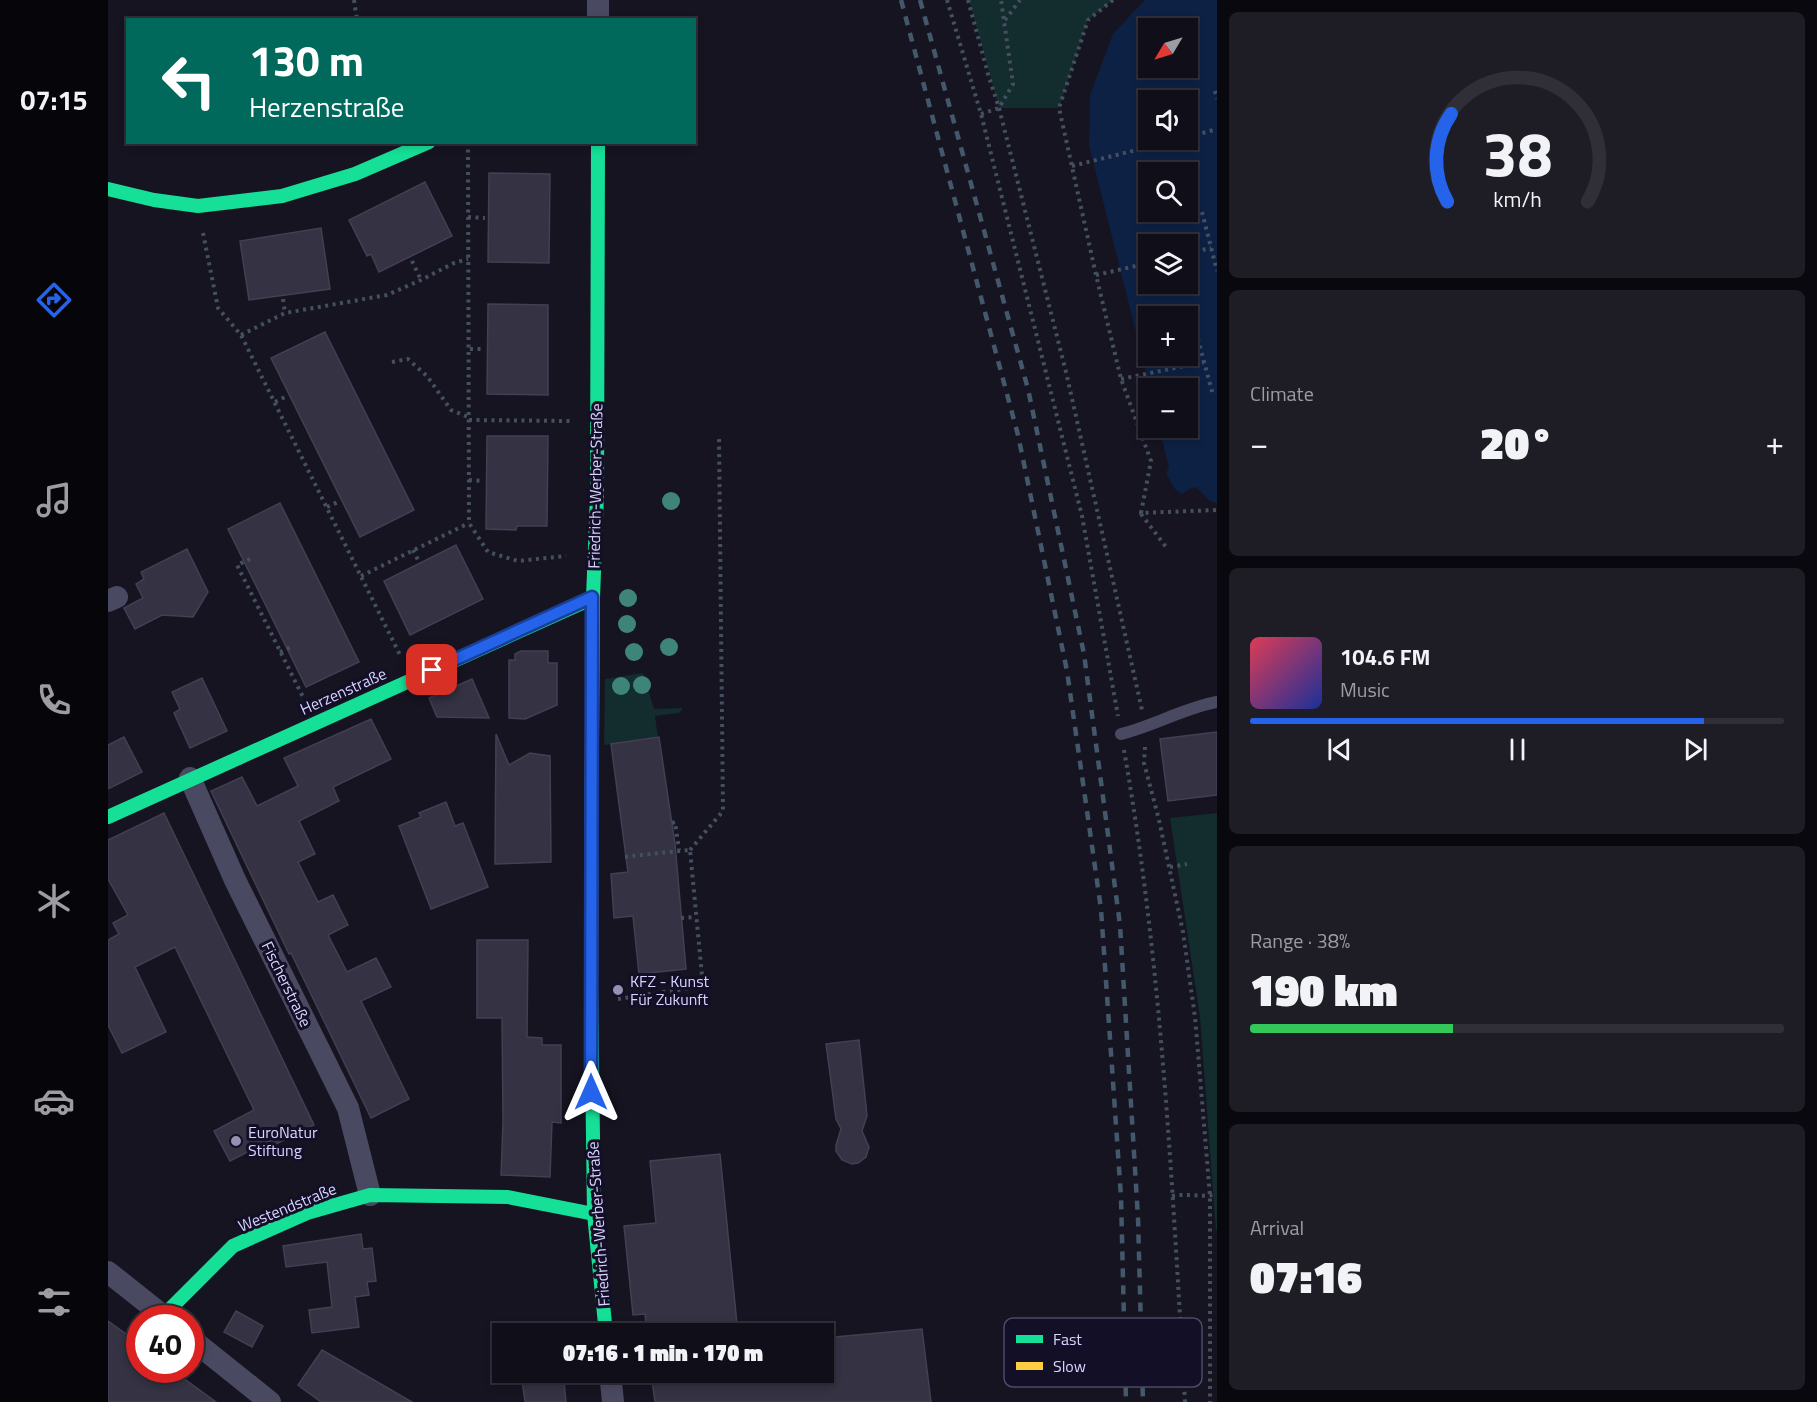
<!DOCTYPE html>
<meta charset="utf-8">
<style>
:root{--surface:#100f19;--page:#1e1d26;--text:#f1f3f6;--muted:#9c9ca2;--line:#302f38;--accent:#2563eb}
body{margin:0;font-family:"Titillium Web",sans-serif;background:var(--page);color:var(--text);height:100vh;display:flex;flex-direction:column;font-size:22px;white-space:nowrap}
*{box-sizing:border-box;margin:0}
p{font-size:20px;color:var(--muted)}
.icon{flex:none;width:33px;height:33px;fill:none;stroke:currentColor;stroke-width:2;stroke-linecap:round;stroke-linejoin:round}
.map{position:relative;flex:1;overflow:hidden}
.panel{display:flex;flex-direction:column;gap:12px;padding:12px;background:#09080e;width:600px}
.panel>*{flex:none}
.hud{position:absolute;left:18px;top:18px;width:570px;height:126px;border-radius:0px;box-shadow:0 3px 9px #0003,0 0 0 2px var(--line);background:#00695c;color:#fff;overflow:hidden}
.needle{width:39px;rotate:232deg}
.fabs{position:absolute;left:1030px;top:18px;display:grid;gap:12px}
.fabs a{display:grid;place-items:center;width:60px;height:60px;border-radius:0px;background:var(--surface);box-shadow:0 3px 9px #0003,0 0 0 2px var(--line);font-size:30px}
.speed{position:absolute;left:18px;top:1305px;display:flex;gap:12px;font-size:30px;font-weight:700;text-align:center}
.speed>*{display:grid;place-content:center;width:78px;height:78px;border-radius:50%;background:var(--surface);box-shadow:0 3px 9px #0003,0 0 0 2px var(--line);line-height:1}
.speed .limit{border:9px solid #d22;background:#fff;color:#111}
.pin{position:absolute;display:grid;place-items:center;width:51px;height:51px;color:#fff;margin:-26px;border-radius:12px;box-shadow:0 3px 9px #0006}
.me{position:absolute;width:66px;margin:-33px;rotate:0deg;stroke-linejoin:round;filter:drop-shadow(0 0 4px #0008)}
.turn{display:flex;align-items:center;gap:21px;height:126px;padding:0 24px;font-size:27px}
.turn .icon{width:78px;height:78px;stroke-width:2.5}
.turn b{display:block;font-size:42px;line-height:51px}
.big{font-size:45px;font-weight:800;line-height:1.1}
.panel .widget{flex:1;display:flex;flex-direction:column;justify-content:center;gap:9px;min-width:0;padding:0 21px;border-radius:9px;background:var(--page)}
.panel .dial{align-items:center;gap:0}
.dial svg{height:156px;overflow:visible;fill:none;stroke:var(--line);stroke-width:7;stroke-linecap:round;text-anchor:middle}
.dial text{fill:var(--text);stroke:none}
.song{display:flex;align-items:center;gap:18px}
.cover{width:72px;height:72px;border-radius:9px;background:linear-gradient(135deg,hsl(350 70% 55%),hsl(230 70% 35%))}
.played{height:6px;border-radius:3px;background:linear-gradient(90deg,var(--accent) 85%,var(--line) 85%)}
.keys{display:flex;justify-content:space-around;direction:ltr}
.heat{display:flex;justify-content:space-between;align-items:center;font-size:33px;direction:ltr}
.charge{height:9px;border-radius:4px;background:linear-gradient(90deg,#34c759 38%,var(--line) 0)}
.trip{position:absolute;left:384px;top:1323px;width:342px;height:60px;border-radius:0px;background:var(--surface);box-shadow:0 3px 9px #0003,0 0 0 2px var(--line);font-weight:800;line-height:60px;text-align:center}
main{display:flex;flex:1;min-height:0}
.tabs{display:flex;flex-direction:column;width:108px;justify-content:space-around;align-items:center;background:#06060a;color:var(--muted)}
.tabs .icon{width:42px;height:42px}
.tabs .active{color:var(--accent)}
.tabs b{font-size:27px;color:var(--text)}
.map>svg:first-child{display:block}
.green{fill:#132c2d}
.water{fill:#0d2144;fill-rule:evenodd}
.building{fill:#343243;stroke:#433f54;stroke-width:1.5}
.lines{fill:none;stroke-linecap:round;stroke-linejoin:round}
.path{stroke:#44505f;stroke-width:4;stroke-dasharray:3 4.5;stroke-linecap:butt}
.lane{stroke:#4a4962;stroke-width:12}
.street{stroke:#4a4962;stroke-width:22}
.fast{stroke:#16e098;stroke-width:14}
.slow{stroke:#ffcf43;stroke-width:14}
.rail{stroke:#43596b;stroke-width:4.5;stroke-dasharray:9 8;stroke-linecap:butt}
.tree{fill:#3e8478}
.route-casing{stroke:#184099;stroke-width:15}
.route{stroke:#2563eb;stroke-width:10}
.poi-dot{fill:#9591b1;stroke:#130f26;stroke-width:2}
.labels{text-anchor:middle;stroke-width:6;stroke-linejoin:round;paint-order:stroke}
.street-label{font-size:16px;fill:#d9d4ff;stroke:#130f26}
.poi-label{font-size:16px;fill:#d9d4ff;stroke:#130f26;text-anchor:start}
.key{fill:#130f26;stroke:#4e4a67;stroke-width:1.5}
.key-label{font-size:16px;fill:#d9d4ff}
</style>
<main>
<nav class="tabs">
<b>07:15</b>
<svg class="icon active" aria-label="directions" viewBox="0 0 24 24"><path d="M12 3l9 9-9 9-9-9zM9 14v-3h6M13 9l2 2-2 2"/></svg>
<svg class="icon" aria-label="music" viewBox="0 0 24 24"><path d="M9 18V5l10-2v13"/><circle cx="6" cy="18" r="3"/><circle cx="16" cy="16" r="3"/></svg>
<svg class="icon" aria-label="phone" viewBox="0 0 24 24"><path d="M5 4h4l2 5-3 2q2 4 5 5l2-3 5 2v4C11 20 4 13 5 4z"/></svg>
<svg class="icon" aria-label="climate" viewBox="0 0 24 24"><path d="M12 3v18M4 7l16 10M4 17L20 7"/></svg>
<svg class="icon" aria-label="car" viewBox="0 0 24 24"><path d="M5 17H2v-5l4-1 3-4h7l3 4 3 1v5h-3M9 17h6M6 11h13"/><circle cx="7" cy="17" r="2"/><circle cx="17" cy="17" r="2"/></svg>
<svg class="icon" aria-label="filters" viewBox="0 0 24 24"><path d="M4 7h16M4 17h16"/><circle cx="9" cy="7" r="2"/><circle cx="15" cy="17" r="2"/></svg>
</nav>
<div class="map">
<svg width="1109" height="1402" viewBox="0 0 1109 1402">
<rect width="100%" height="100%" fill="#161421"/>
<g class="green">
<path d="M 861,0 L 1005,0 L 980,20 L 951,108 L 891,108 Z"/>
<path d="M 535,673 L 546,709 L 574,708 L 574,710 L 570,713 L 547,716 L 550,738 L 496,745 L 497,679 Z"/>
<path d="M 1109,813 L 1109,1230 L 1108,1231 L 1092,1017 L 1062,818 Z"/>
</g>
<path class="water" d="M 1037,0 L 1109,0 L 1109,503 L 1102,501 L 1088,487 L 1081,489 L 1074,494 L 1067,489 L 1058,473 L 1061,467 L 1051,428 L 1080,428 L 1080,388 L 1042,388 L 981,145 L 982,95 L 1005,34 ZM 1041,28 L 1080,28 L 1080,68 L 1041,68 ZM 1080,100 L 1080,140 L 1041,140 L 1041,100 ZM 1080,172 L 1080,212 L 1041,212 L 1041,172 ZM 1041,244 L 1080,244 L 1080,284 L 1041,284 ZM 1041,316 L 1080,316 L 1080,356 L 1041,356 Z"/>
<g class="building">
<path d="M 381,173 L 442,174 L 441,263 L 380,262 Z"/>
<path d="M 317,182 L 344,236 L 271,272 L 263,254 L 259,256 L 241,220 Z"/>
<path d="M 213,228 L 222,289 L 141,300 L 132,241 Z"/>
<path d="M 380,304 L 440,305 L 440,395 L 379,394 Z"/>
<path d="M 217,332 L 306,510 L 252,537 L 163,358 Z"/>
<path d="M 379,436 L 440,436 L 439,526 L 409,526 L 408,530 L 378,529 Z"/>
<path d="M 172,503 L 251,662 L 198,687 L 120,529 Z"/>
<path d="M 348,545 L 375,599 L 302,635 L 276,581 Z"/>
<path d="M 79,549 L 100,592 L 85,617 L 54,615 L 27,629 L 16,608 L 35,598 L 28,584 L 36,579 L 33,572 Z"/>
<path d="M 413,651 L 440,651 L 440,663 L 449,663 L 449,705 L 417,719 L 401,718 L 401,660 L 407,660 L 407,654 Z"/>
<path d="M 94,678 L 119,731 L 82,748 L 66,713 L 72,709 L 64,692 Z"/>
<path d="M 364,679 L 381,718 L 329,717 L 321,698 Z"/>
<path d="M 263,719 L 283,759 L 225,787 L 231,801 L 191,821 L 207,854 L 190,862 L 210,902 L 225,895 L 240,925 L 220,935 L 239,972 L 268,958 L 283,987 L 253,1001 L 301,1099 L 263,1118 L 183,953 L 181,954 L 103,791 L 134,777 L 149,806 L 190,786 L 176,758 Z"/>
<path d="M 1109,732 L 1109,795 L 1060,801 L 1052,739 Z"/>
<path d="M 388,734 L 401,765 L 422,753 L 442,756 L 443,862 L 387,864 Z"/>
<path d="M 16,737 L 34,772 L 0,789 L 0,745 Z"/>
<path d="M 551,737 L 567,844 L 578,969 L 531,974 L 525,916 L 506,918 L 503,874 L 520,872 L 503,744 Z"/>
<path d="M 338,802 L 347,826 L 355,823 L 380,887 L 323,909 L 291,826 L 313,817 L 311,813 Z"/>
<path d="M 56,813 L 206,1125 L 164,1146 L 161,1141 L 122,1161 L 106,1131 L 146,1110 L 67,947 L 27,967 L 58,1032 L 14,1053 L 0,1025 L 0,940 L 11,934 L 5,923 L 20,915 L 0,879 L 0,840 Z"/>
<path d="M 369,940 L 420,940 L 419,1037 L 434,1038 L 434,1045 L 453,1045 L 453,1123 L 444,1122 L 442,1177 L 393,1175 L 395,1122 L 394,1018 L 369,1018 Z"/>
<path d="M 751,1040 L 759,1116 L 754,1131 L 761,1147 L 758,1157 L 750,1163 L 744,1164 L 734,1160 L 728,1151 L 728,1145 L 733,1129 L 728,1119 L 718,1044 Z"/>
<path d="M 612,1154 L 630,1334 L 539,1334 L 537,1314 L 525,1315 L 516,1226 L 548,1223 L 542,1161 Z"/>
<path d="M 253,1234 L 255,1249 L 264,1248 L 268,1281 L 259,1282 L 261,1295 L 247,1297 L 251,1327 L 204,1333 L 201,1310 L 224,1307 L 219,1262 L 178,1267 L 175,1246 Z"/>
<path d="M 128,1311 L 155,1326 L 144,1347 L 116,1332 Z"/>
<path d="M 0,1321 L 32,1344 L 32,1370 L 64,1370 L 108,1402 L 0,1402 Z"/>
<path d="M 814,1329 L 823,1402 L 547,1402 L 543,1372 L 716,1372 L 716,1338 Z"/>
<path d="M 214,1350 L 304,1402 L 213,1402 L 190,1385 Z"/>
<path d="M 413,1372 L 455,1372 L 458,1402 L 417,1402 Z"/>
</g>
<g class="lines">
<g class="path">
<path d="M 246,0 L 249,20"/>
<path d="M 839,0 L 873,114 L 974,516 L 1010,716"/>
<path d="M 860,0 L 880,74 L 891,108 L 958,372 L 1034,710"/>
<path d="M 1005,0 L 980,20 L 951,108 L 988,275 L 1013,379 L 1043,461 L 1033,513 L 1109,510"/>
<path d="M 897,20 L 912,0"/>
<path d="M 1107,91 L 1109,99"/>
<path d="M 873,114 L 891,108 L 905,84 L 893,0"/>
<path d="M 1080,137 L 1109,129"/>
<path d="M 360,142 L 361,523 L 380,552 L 410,561 L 458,556"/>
<path d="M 964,166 L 1069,140"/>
<path d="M 1094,212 L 1109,271"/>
<path d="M 360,217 L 377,218"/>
<path d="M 95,233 L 110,308 L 133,335 L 292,655"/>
<path d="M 1080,253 L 1103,248"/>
<path d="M 304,261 L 313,280"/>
<path d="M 988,275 L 1041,263"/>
<path d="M 175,299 L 177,313"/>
<path d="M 1086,324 L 1105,395"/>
<path d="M 133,335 L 177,313 L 279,295 L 313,280 L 346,263 L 360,259"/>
<path d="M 362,349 L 375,349"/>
<path d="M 284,362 L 300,359 L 319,376 L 343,410 L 360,417"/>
<path d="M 1013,379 L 1096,362"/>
<path d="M 167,402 L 177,397"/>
<path d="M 361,420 L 462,421"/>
<path d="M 361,480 L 374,481"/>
<path d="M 219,507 L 230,502"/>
<path d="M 1033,514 L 1058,547"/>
<path d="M 305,550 L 310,560"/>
<path d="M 142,559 L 129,565 L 195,697"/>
<path d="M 253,576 L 361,523"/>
<path d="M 172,652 L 185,646"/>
<path d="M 1037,747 L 1036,763 L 1051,820 L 1075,932 L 1087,1017 L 1102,1196 L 1102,1402"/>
<path d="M 1016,750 C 1054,965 1064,1184 1077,1402"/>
<path d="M 564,823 L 567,822 L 571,850"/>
<path d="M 582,850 L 615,811 L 611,437"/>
<path d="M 1062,867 L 1079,864"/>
<path d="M 573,918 L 588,917"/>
<path d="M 510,999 L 595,986 L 582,850 L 514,857 L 513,856"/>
<path d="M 1064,1196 C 1079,1193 1095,1198 1109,1194"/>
</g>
<path class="lane" d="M 1013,734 C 1046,726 1076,708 1109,702"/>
<g class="street">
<path d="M 490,0 L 490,20"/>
<path d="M 0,601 L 9,597"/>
<path d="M 82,778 L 127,880 L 240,1108 L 262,1195"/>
<path d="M 0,1272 L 58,1318"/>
<path d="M 82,1338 L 162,1402"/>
<path d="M 502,1372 L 505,1402"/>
</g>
<g class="fast">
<path d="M 0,189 L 46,200 L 90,206 L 174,196 L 247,174 L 321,142"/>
<path d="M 484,741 L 485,598 L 489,494 L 490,142"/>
<path d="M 0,817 L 485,598"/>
<path d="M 483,986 L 486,1214 L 498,1334"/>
<path d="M 55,1316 L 125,1246 L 199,1213 L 262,1195 L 400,1197 L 486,1214"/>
</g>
<path class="slow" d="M 483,986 L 484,741"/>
<g class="rail">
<path d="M 793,0 L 910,435 L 959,671 L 993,909 L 1013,1197 L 1018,1402"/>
<path d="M 812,0 L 920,389 L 976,654 L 1012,925 L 1030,1218 L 1035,1402"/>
</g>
</g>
<g class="tree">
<circle cx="563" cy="501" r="9"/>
<circle cx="520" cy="598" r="9"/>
<circle cx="519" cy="624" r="9"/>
<circle cx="561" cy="647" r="9"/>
<circle cx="526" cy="652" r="9"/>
<circle cx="534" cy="685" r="9"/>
<circle cx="513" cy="686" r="9"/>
</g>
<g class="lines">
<defs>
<path id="route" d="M 324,670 L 484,597 L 483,1092"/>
</defs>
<use href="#route" class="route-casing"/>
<use href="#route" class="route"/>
</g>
<g class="poi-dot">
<circle cx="510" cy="990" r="6"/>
<circle cx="128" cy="1141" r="6"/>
</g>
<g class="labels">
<g class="street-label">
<text transform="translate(487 486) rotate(-89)" y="6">Friedrich-Werber-Straße</text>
<text transform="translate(235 691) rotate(-24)" y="6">Herzenstraße</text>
<text transform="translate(179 984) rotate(64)" y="6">Fischerstraße</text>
<text transform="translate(179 1207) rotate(-22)" y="6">Westendstraße</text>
<text transform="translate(490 1224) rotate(-94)" y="6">Friedrich-Werber-Straße</text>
</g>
<g class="poi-label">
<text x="522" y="987">KFZ - Kunst<tspan x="522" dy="18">Für Zukunft</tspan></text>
<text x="140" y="1138">EuroNatur<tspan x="140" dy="18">Stiftung</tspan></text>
</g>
</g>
<rect x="896" y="1318" width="198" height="69" rx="9" class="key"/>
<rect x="908" y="1335" width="27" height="8" fill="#16e098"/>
<rect x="908" y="1362" width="27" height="8" fill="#ffcf43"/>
<g class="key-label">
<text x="945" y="1345">Fast</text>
<text x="945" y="1372">Slow</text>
</g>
</svg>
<div class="fabs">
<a><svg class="needle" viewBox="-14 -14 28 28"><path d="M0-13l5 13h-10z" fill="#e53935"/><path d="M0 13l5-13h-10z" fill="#9c9ca2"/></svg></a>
<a><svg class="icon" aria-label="sound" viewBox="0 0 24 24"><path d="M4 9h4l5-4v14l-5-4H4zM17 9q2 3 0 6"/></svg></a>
<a><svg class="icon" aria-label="search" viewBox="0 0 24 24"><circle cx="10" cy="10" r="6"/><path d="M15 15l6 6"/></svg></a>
<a><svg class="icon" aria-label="layers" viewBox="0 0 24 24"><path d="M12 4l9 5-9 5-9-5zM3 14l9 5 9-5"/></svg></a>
<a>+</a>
<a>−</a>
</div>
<div class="speed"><div class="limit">40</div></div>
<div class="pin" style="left:324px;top:670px;background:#d93025"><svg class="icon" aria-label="arrive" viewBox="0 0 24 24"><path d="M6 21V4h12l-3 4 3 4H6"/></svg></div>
<svg class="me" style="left:483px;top:1092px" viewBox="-20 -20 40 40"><path d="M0-17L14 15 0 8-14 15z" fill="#2563eb" stroke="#fff" stroke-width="4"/></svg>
<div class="trip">07:16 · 1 min · 170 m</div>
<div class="hud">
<div class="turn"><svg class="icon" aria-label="left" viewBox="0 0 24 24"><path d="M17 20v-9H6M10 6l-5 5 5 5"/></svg><div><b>130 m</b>Herzenstraße</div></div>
</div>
</div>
<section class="panel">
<div class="widget dial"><svg viewBox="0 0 100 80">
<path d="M14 69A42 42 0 1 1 86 69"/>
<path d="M14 69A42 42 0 0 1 16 24" stroke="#2563eb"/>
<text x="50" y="56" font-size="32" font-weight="700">38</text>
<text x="50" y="72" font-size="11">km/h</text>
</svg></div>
<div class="widget"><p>Climate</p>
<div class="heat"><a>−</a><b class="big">20°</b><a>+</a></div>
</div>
<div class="widget">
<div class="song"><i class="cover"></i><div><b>104.6 FM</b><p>Music</p></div></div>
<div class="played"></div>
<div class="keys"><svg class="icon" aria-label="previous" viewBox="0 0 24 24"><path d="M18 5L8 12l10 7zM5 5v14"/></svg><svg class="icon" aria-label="pause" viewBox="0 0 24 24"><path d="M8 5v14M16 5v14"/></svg><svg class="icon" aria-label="next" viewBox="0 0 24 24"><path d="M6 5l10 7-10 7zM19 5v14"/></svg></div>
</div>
<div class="widget"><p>Range · 38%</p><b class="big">190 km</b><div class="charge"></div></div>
<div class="widget"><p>Arrival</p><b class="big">07:16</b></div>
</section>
</main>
